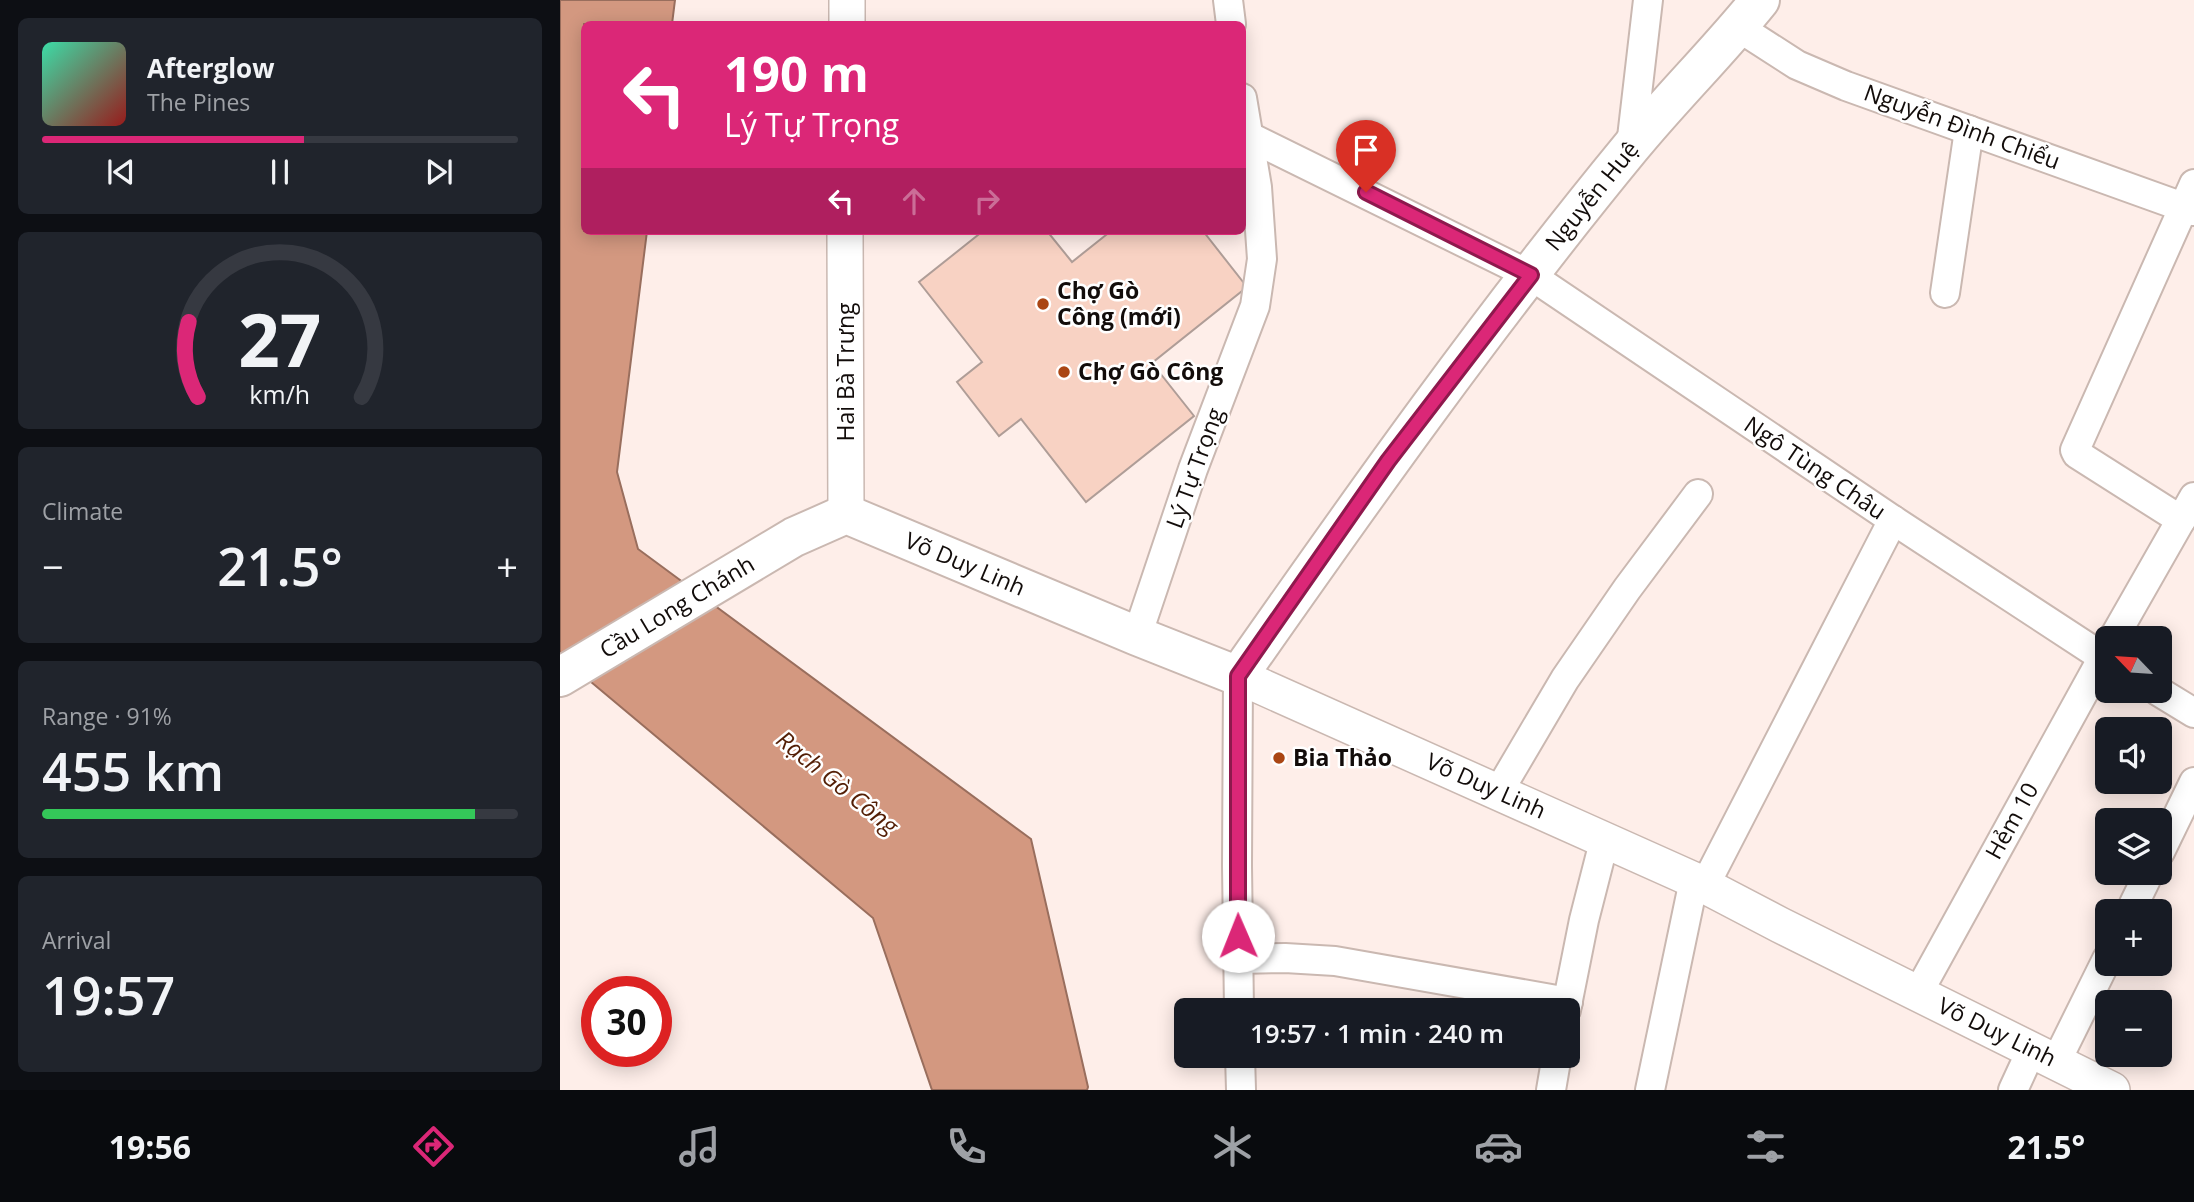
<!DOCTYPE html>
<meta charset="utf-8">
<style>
:root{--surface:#171b24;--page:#20242c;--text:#f1f3f6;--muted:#9ea1a6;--line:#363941;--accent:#db2777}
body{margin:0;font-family:"Open Sans",sans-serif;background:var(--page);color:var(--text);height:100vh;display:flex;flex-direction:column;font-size:26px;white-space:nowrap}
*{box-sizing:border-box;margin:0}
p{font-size:23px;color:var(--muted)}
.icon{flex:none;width:38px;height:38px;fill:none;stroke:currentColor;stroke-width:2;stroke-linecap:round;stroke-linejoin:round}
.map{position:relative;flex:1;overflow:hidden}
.details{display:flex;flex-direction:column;gap:18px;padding:18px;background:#0d0f14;width:560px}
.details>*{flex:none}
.banner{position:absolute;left:21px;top:21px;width:665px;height:214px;border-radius:10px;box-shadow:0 4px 18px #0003;background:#db2777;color:#fff;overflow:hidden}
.needle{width:46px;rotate:295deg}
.buttons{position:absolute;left:1535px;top:626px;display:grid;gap:14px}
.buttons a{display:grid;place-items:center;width:77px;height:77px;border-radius:10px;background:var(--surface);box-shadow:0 4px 18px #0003;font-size:35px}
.speed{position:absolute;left:21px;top:976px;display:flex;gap:14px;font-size:35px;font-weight:700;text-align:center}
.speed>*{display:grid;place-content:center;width:91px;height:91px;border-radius:50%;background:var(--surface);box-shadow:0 4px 18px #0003;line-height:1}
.speed .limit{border:10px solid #d22;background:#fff;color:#111}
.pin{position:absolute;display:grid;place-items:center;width:60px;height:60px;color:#fff;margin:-72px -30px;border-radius:50% 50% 50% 0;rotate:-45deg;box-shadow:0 0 7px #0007}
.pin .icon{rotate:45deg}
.me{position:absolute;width:77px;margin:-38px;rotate:359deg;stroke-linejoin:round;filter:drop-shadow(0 0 5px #0008)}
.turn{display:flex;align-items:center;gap:24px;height:147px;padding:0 28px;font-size:32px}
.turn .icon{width:91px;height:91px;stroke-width:2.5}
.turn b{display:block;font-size:49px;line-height:60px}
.lanes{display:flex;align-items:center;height:66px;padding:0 28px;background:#0003;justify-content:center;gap:35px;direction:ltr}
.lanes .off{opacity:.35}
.big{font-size:52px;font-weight:600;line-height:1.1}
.details .card{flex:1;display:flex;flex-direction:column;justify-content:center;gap:10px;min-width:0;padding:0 24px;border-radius:10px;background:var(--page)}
.details .dial{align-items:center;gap:0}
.dial svg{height:182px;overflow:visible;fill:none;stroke:var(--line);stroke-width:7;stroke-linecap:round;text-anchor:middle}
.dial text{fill:var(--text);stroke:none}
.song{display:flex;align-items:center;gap:21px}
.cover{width:84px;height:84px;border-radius:10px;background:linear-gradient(135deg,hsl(160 70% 55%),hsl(0 70% 35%))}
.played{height:7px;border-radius:4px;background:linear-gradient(90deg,var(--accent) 55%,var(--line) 55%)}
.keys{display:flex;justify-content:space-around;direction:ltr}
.heat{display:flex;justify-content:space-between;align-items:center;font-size:38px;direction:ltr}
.charge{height:10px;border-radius:5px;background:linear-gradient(90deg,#34c759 91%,var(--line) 0)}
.trip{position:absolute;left:614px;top:998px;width:406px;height:70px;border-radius:10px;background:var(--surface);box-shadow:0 4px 18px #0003;font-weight:600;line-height:70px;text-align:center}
.tabs{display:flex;height:112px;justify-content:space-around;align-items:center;background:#090b0e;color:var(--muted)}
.tabs .icon{width:49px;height:49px}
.tabs .selected{color:var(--accent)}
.tabs b{font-size:32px;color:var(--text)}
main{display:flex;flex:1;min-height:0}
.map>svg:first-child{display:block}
.water{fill:#d39880;stroke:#996e5d;stroke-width:2}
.building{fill:#f8d2c3;stroke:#af9d97;stroke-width:2}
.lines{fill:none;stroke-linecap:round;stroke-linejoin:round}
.minor-casing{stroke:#cab8b1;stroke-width:32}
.tertiary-casing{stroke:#cab8b1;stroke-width:38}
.secondary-casing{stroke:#cab8b1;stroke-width:42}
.minor{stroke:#fff;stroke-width:28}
.tertiary{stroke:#fff;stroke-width:35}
.secondary{stroke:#fff;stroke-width:38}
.route-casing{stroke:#8e194d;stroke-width:18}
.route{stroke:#db2777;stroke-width:12}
.poi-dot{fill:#aa4614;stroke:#fff;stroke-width:2.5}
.labels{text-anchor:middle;stroke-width:5;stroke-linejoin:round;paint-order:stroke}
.street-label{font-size:23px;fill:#120c0a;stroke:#fff}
.poi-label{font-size:23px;font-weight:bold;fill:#120c0a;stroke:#fff;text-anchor:start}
.water-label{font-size:24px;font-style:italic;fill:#531e05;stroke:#fff}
</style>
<main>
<section class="details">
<div class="card">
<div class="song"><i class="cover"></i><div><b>Afterglow</b><p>The Pines</p></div></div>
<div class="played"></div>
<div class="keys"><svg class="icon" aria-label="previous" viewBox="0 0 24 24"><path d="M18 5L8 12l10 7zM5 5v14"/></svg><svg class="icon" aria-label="pause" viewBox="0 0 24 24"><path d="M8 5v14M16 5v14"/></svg><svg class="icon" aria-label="next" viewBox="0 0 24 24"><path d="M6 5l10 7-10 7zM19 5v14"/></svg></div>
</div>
<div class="card dial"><svg viewBox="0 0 100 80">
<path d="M14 69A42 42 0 1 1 86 69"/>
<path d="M14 69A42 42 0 0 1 10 36" stroke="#db2777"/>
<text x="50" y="56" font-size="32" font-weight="700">27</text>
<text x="50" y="72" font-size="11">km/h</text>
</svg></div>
<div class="card"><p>Climate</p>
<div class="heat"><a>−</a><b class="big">21.5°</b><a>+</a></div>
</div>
<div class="card"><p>Range · 91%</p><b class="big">455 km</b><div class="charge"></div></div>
<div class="card"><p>Arrival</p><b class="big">19:57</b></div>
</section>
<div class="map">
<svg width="1634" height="1090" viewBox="0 0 1634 1090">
<rect width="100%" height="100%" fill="#feeee9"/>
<path class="water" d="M 0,0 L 115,0 L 112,24 L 24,24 L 24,231 L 87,231 L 57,472 L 78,549 L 471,839 L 528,1087 L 527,1090 L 372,1090 L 313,918 L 0,656 Z"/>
<path class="building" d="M 423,231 L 487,231 L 512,262 L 551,231 L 643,231 L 687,287 L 592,363 L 634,416 L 526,502 L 461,419 L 439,436 L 397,382 L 422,362 L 359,282 Z"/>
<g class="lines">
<defs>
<g id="minor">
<path d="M 668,0 L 671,24"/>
<path d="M 1178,27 L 1237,65 L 1286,86 L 1634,211"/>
<path d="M 682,133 L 970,275 L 1333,520 L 1547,660"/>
<path d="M 1071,146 L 1088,0"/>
<path d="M 1385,293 L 1409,130"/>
<path d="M 1621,520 L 1517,454 L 1515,450 L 1634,184"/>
<path d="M 577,636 L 633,469 L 695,306 L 702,259 L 697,187 L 682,98"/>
<path d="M 1553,639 L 1634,497"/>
<path d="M 678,676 L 677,866 L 679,1010"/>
<path d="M 1598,691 L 1634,713"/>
<path d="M 939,791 L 1005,679 L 1067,589 L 1138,494"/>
<path d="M 1600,852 L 1634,782"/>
<path d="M 1145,885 L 1333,520"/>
<path d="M 1570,912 L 1589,873"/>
<path d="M 678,959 L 725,958 L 775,961 L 1008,1002"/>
<path d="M 1358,993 L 1547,650"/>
<path d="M 1006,1010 L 1024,920 L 1045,838"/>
<path d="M 680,1055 L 681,1090"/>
<path d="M 1496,1062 L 1547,959"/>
<path d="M 991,1090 L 997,1055"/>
<path d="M 1090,1090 L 1134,880"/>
<path d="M 1453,1090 L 1471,1051"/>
</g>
<g id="tertiary">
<path d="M 287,24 L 287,0"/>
<path d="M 285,231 L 286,514"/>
<path d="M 678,676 L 1134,880 L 1220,925 L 1552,1090"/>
</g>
<path id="secondary" d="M 0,677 L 234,537 L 286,514 L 577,636 L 678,676 C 804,496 931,317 1071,147 C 1112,97 1159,51 1200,0"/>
</defs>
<use href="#minor" class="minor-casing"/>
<use href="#tertiary" class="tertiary-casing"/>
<use href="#secondary" class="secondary-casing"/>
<use href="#minor" class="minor"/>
<use href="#tertiary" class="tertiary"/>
<use href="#secondary" class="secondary"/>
</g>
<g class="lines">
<defs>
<path id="route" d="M 678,936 L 678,676 L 828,461 L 971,275 L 806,192"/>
</defs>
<use href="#route" class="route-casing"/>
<use href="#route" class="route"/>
</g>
<g class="poi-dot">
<circle cx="483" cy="304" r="7"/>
<circle cx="504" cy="372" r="7"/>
<circle cx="719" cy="758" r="7"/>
</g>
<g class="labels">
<g class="street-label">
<text transform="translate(1402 127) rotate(20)" y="8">Nguyễn Đình Chiểu</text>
<text transform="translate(1032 196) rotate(-51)" y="8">Nguyễn Huệ</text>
<text transform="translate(286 372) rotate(-90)" y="8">Hai Bà Trưng</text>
<text transform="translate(635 468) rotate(-70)" y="8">Lý Tự Trọng</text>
<text transform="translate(1255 468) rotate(34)" y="8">Ngô Tùng Châu</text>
<text transform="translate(405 564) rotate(23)" y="8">Võ Duy Linh</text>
<text transform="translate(117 607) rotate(-31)" y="8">Cầu Long Chánh</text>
<text transform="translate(926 786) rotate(24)" y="8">Võ Duy Linh</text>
<text transform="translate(1452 821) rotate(-61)" y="8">Hẻm 10</text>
<text transform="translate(1437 1032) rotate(26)" y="8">Võ Duy Linh</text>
</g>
<g class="poi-label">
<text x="497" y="299">Chợ Gò<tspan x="497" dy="26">Công (mới)</tspan></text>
<text x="518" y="380">Chợ Gò Công</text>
<text x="733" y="766">Bia Thảo</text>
</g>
<g class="water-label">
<text transform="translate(277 783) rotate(39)" y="8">Rạch Gò Công</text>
</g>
</g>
</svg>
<div class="buttons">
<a><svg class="needle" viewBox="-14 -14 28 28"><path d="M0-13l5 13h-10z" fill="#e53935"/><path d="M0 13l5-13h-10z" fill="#9ea1a6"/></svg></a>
<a><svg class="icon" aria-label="sound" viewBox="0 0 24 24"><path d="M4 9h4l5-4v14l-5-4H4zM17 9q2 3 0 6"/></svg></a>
<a><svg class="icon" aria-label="layers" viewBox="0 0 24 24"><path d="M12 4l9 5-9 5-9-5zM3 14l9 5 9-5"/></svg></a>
<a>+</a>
<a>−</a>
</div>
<div class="speed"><div class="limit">30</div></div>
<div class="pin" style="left:806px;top:192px;background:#d93025"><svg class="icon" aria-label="arrive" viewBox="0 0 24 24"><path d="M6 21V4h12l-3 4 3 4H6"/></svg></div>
<svg class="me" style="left:678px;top:936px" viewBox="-20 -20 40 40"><circle r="19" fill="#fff"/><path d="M0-13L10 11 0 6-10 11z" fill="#db2777"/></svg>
<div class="trip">19:57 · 1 min · 240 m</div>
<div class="banner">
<div class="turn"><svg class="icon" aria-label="left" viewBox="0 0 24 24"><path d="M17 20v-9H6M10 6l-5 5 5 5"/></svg><div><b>190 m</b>Lý Tự Trọng</div></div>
<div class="lanes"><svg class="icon" aria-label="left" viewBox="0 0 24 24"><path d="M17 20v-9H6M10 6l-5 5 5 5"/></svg><svg class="icon off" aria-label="ahead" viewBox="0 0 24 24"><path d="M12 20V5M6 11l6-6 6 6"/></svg><svg class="icon off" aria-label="right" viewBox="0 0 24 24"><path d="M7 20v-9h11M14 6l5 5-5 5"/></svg></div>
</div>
</div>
</main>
<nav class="tabs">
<b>19:56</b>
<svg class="icon selected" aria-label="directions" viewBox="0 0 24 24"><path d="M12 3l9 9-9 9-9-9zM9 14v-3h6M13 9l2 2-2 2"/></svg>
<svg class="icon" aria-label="music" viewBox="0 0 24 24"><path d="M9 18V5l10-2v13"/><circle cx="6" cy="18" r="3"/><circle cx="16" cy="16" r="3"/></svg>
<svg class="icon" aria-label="phone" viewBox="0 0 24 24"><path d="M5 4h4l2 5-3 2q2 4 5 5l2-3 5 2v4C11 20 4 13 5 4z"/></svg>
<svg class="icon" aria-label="climate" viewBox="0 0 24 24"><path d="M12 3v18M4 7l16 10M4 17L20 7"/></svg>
<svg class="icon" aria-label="car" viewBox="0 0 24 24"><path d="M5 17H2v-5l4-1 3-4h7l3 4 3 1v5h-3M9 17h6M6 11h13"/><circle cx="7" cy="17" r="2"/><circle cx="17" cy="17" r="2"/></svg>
<svg class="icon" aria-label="filters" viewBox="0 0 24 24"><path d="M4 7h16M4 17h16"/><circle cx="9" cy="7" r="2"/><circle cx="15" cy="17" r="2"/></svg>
<b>21.5°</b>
</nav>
